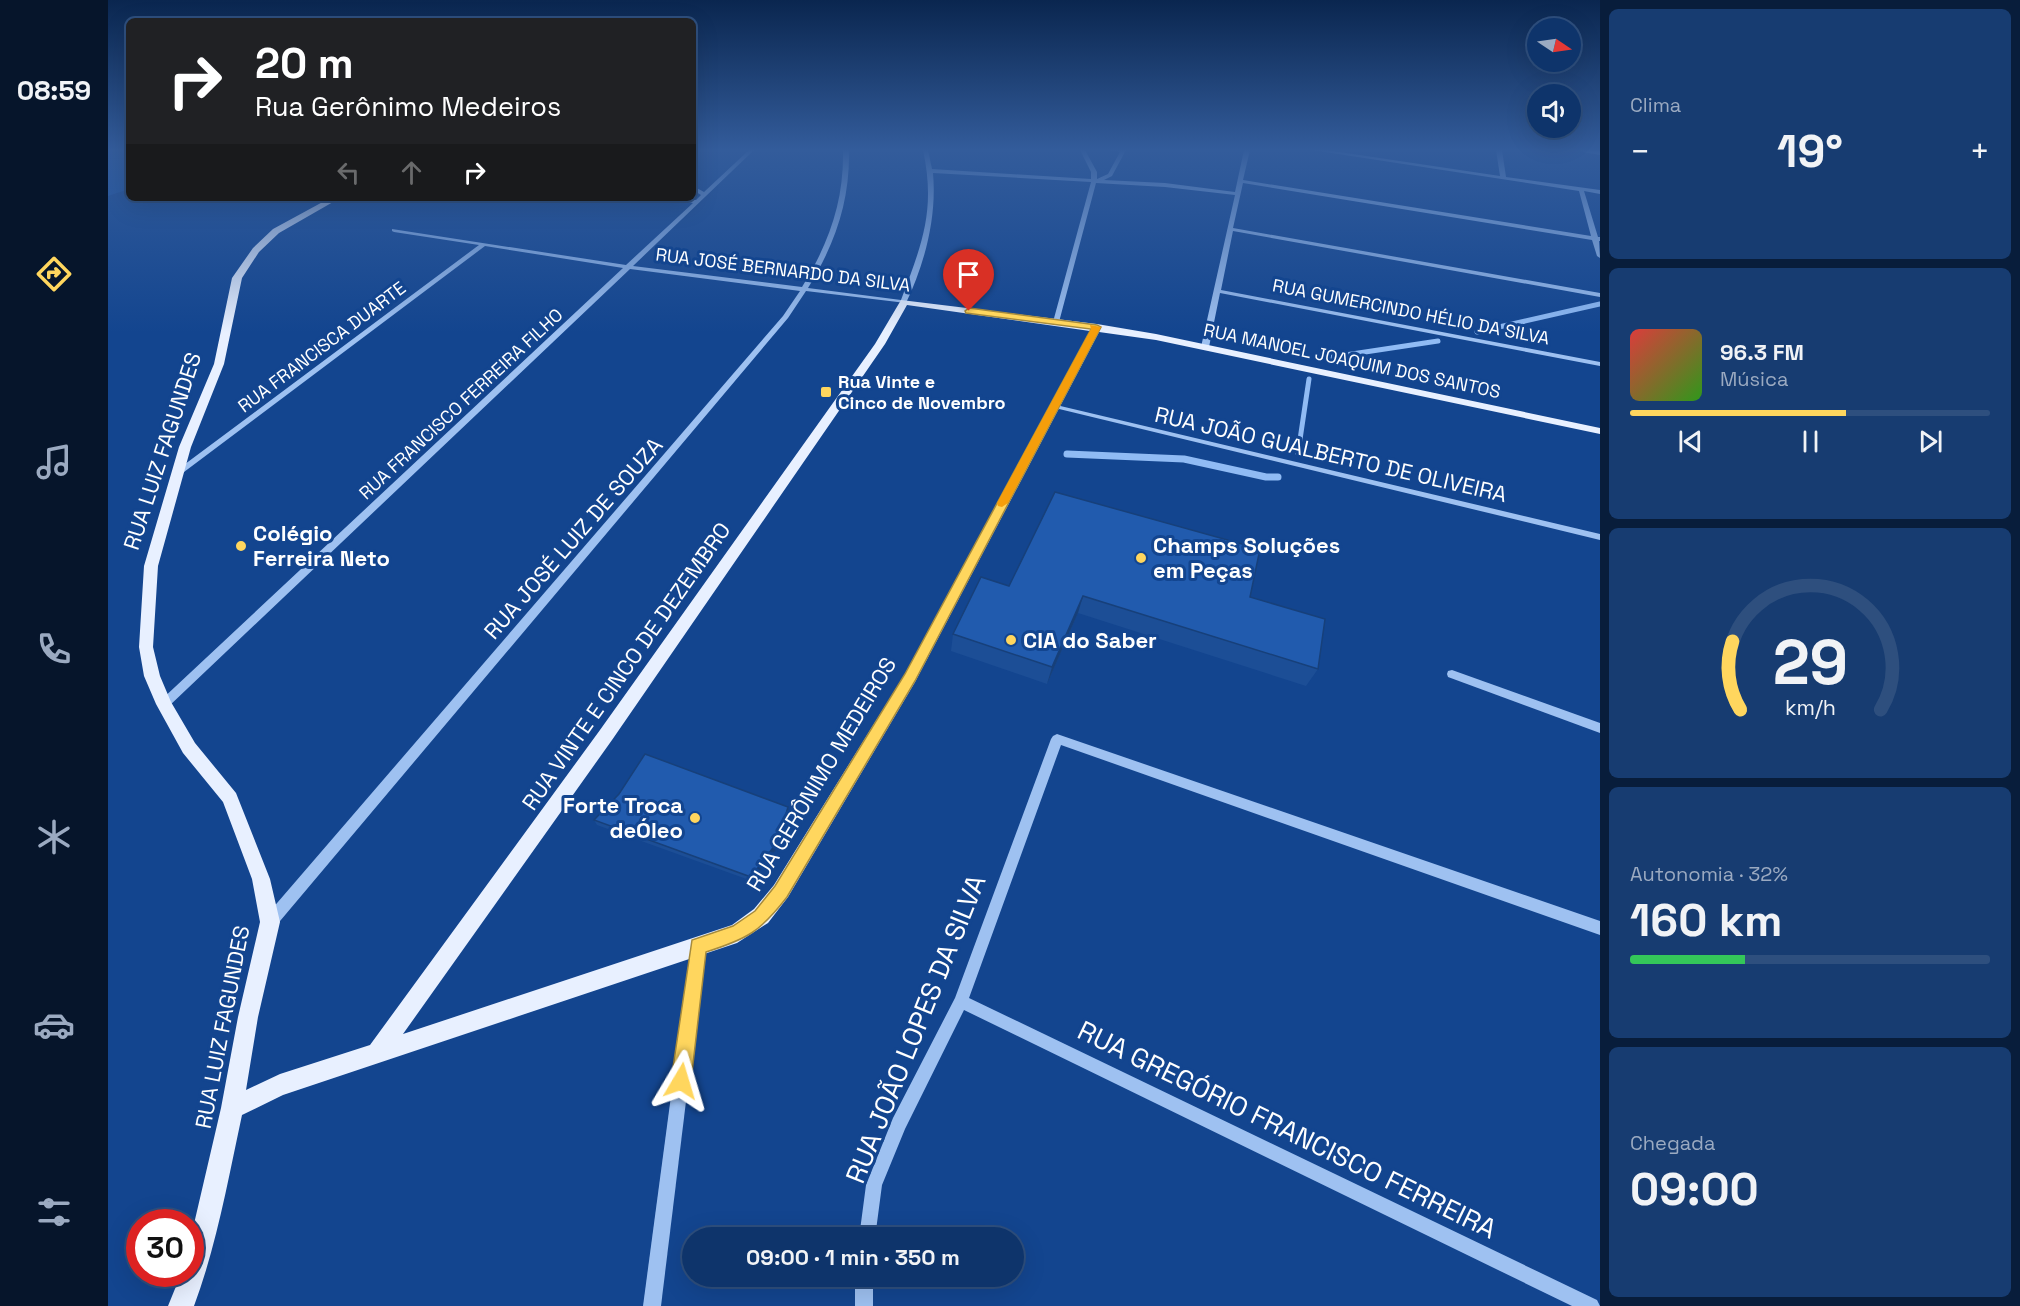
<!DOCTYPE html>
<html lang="pt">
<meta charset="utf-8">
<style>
:root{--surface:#0e346b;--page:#173c71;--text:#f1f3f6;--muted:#9baac1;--line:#2e4f7e;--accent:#ffd65e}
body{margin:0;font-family:"Space Grotesk",sans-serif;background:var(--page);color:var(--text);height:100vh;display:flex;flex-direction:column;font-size:22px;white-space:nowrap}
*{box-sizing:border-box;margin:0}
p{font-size:20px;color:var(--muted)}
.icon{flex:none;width:33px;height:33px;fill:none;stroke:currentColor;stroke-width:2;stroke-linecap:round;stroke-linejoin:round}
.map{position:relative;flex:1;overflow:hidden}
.drawer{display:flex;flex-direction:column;gap:9px;padding:9px;background:#081d3b;width:420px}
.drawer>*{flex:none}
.guide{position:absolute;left:18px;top:18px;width:570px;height:183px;border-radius:9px;box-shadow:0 6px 24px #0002,0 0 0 2px var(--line);background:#202124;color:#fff;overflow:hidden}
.needle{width:39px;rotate:103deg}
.fabs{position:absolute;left:1419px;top:18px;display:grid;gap:12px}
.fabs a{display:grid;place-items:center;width:54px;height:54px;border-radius:50%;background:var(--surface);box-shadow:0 6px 24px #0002,0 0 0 2px var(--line);font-size:30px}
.speed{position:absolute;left:18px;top:1209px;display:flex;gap:12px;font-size:30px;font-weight:700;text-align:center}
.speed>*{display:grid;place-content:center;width:78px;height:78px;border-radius:50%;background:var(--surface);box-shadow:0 6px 24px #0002,0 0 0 2px var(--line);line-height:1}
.speed .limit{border:9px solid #d22;background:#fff;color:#111}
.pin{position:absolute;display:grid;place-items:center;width:51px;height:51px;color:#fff;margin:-62px -26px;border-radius:50% 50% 50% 0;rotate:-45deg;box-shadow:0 0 6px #0007}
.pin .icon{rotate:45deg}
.me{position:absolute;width:66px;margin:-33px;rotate:7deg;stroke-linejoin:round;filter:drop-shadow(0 0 4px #0008)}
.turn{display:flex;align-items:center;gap:21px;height:126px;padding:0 30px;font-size:27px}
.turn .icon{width:78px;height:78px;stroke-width:2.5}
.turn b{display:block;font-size:42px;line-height:51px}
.lanes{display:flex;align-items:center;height:57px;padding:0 30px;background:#0003;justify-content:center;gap:30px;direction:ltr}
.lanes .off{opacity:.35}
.big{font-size:45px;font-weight:800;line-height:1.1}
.drawer .card{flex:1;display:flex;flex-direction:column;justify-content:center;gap:9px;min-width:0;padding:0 21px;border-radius:9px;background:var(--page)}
.drawer .dial{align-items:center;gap:0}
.dial svg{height:156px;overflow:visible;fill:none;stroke:var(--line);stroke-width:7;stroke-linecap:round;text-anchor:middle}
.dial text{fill:var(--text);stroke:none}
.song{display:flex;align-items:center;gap:18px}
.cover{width:72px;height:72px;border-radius:9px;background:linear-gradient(135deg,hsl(0 70% 55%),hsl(110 70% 35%))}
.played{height:6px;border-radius:3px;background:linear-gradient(90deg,var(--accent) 60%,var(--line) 60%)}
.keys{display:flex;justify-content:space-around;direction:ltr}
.heat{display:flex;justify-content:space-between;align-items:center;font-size:33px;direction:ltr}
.charge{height:9px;border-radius:4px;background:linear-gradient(90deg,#34c759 32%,var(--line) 0)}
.trip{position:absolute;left:574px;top:1227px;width:342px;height:60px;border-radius:30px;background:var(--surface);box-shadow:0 6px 24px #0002,0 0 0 2px var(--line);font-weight:800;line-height:60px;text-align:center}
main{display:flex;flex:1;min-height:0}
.tab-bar{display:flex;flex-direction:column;width:108px;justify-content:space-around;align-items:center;background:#06152b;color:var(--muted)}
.tab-bar .icon{width:42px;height:42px}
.tab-bar .active{color:var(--accent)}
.tab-bar b{font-size:27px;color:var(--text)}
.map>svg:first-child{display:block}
.green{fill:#1b56a9}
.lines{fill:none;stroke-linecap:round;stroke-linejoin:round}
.stream-far1{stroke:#90bbf4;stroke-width:5}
.stream{stroke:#90bbf4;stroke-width:7}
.minor{fill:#9ec1f1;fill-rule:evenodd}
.major{fill:#e8f0ff;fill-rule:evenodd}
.wall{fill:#1c4e96}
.shaded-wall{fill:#17407a}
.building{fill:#215bae;stroke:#17407a;stroke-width:1.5}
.route{fill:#ffd65e;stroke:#a68b3d;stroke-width:1.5}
.slow{fill:#f59e0b}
.poi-dot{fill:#ffd65e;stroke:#13458f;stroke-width:2}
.labels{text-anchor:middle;stroke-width:6;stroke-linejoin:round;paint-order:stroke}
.far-street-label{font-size:18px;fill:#fff;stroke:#13458f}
.far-poi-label{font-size:18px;font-weight:bold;fill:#fff;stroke:#13458f;text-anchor:start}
.street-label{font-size:22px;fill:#fff;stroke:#13458f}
.poi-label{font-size:22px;font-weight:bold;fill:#fff;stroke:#13458f;text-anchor:start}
.near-street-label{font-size:27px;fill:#fff;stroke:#13458f}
</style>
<main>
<nav class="tab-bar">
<b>08:59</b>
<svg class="icon active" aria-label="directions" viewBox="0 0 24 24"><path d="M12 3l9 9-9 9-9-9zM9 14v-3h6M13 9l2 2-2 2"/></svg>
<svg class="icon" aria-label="music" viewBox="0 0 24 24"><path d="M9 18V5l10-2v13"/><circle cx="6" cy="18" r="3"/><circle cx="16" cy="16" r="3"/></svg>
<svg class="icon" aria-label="phone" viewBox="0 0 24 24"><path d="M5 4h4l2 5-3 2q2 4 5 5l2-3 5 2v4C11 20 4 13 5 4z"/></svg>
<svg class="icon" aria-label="climate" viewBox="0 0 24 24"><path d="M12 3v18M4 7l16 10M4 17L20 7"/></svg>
<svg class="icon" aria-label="car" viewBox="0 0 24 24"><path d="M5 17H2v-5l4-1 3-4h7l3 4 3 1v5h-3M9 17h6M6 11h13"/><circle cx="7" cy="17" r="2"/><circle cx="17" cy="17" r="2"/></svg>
<svg class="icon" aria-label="filters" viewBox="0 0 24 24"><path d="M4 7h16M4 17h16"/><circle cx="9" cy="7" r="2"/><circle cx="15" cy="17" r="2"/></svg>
</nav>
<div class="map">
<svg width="1492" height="1306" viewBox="0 0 1492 1306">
<rect width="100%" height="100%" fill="#13458f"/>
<path class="green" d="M 0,150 L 21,150 L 21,189 L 0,196 Z"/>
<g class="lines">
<g class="stream-far1">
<path d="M 1369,332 L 1492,304"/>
<path d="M 1224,357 L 1330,341"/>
<path d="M 1190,453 L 1201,379"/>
</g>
<path class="stream" d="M 959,454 L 1076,459 L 1158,477 L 1170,477"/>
<g class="minor">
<path d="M 641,150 L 646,150 L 525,266 L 694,287 C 721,243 736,202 735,150 L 741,150 C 742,202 727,244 700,288 L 793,300 C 814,244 828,210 815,150 L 820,150 L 824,169 L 983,179 L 983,172 L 972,150 L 977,150 L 989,172 L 989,179 L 1000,174 L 1012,152 L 999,150 L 1018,150 L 1004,176 L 996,180 L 1057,183 L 1127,192 L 1136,150 L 1142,150 L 1135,180 L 1483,236 L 1471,191 L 1204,150 L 1218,150 L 1392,176 L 1388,150 L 1394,150 L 1398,177 L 1492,190 L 1492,194 L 1476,191 L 1490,237 L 1492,237 L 1492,241 L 1491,241 L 1492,258 L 1489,256 L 1484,240 L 1135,183 L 1125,228 L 1492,293 L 1492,297 L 1125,231 L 1113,290 L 1492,362 L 1492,366 L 1112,293 L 1101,347 L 1094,349 L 1093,347 L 1127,195 L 1057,187 L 988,183 L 951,322 L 946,323 L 945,322 L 983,182 L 825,173 C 829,217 817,263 798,303 L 698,291 L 680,318 L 167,927 L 162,929 L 157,927 L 155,922 L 157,917 L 675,316 L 692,291 L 522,269 L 60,707 L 52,707 L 50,704 L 52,701 L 515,268 L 377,246 L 72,475 L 66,475 L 65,473 L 371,245 L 286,232 L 284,231 L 284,229 L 518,265 L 585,203 L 562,198 L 588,200 L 593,195 L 585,190 L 585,186 L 596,192 Z"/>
<path d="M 1473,150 L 1492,151 L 1492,155 L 1475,152 Z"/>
<path d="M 944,404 L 1492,534 L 1492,540 L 947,408 L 943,406 Z"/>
<path d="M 1344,670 L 1492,723 L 1492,733 L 1340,677 L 1339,674 L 1340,671 Z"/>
<path d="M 949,734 L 1492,921 L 1492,935 L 953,745 L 861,998 L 1489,1300 L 1492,1306 L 1464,1306 L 856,1010 L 797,1129 L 774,1185 L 767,1238 L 751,1238 L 758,1185 L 785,1118 L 847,998 L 943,739 L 945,736 Z"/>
<path d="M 590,939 L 595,941 L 597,946 L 553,1306 L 535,1306 L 583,946 L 585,941 Z"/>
<rect x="747" y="1276" width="18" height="30"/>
</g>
<path class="major" d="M 222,198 L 232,198 L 171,233 L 151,252 L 134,278 L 116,364 L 83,447 L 50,566 L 45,647 L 52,676 L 63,702 L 87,743 L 128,793 L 162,879 L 172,922 L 150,1017 L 138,1090 L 172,1074 L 262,1045 L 492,730 L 767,344 L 793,300 L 989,324 L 1048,334 L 1492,428 L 1492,434 L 1048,340 L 991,332 L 807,682 L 680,897 L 660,923 L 629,943 L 175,1095 L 134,1115 C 120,1180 109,1244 86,1306 L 60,1306 L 73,1274 L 82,1274 L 82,1241 L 113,1108 L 130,1017 L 152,922 L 144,879 L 115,802 L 75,753 L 48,704 L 36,676 L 31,647 L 36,566 L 71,447 L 106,364 L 124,278 L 145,248 L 165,229 ZM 799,305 L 982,331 L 797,674 L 666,885 L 646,909 L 624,925 L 295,1034 L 504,740 L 777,344 Z"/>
</g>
<g class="wall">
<path d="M 901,586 L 1142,597 L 1210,669 L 1198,686 L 970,613 L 939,684 L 843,651 L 845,634 Z"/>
<path d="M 680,807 L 681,811 L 671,846 L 644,881 L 489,825 L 486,820 Z"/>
</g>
<g class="shaded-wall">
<path d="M 975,596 L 970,613 L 939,684 L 944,667 Z"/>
<path d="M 680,807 L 681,811 L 671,846 L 644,881 L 643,877 Z"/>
</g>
<g class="building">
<path d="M 947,492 L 1152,549 L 1142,597 L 1217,619 L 1210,669 L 975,596 L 944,667 L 845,634 L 873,577 L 901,586 Z"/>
<path d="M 537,754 L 680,807 L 670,841 L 643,877 L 486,820 L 511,794 Z"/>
</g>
<linearGradient id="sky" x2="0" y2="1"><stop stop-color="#0a264f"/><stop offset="0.45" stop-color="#335c9b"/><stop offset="1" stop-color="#335c9b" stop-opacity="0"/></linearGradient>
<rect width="1492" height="333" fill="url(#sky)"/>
<path class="route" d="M 861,308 L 989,325 L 993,327 L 807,681 L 679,897 C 652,932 639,939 598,952 L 583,1081 L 580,1088 L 573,1091 L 566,1088 L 563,1081 L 584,940 L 625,926 L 647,911 L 667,886 L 797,674 L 983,329 L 858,313 L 857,311 Z"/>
<path class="slow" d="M 982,325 L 993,327 L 900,503 L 894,507 L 890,506 L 889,503 L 983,329 Z"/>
<g class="poi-dot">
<rect x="712" y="386" width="12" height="12" rx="3"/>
<circle cx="133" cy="546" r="6"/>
<circle cx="1033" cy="558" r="6"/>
<circle cx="903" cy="640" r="6"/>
<circle cx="587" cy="818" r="6"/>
</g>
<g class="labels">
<g class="far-street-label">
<text transform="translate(675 270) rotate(7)" y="6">RUA JOSÉ BERNARDO DA SILVA</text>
<text transform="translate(1303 312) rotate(11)" y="6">RUA GUMERCINDO HÉLIO DA SILVA</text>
<text transform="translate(214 347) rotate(-37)" y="6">RUA FRANCISCA DUARTE</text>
<text transform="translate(1244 361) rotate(12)" y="6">RUA MANOEL JOAQUIM DOS SANTOS</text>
<text transform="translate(353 404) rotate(-43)" y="6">RUA FRANCISCO FERREIRA FILHO</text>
</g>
<g class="far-poi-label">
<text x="730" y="388">Rua Vinte e<tspan x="730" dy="21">Cinco de Novembro</tspan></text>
</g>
<g class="street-label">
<text transform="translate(54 451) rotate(-72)" y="8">RUA LUIZ FAGUNDES</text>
<text transform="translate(1223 454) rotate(13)" y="8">RUA JOÃO GUALBERTO DE OLIVEIRA</text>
<text transform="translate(465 538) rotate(-49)" y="8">RUA JOSÉ LUIZ DE SOUZA</text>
<text transform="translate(518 666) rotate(-55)" y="8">RUA VINTE E CINCO DE DEZEMBRO</text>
<text transform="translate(713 774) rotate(-59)" y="8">RUA GERÔNIMO MEDEIROS</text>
<text transform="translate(114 1027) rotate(-79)" y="8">RUA LUIZ FAGUNDES</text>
</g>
<g class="poi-label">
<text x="145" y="541">Colégio<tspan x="145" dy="25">Ferreira Neto</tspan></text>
<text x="1045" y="553">Champs Soluções<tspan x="1045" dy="25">em Peças</tspan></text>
<text x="915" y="648">CIA do Saber</text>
<text x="575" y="813" text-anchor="end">Forte Troca<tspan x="575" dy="25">deÓleo</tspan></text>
</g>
<g class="near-street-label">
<text transform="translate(808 1029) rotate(-68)" y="9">RUA JOÃO LOPES DA SILVA</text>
<text transform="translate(1179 1130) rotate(26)" y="9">RUA GREGÓRIO FRANCISCO FERREIRA</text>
</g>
</g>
</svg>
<div class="fabs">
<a><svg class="needle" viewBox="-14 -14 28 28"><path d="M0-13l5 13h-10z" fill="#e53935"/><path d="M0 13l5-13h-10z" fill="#9baac1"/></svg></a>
<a><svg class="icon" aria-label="sound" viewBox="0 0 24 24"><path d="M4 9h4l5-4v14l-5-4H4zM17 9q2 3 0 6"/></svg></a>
</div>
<div class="speed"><div class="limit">30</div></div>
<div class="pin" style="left:861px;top:311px;background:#d93025"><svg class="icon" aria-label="arrive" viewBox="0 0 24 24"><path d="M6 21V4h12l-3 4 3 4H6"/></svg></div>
<svg class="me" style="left:573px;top:1081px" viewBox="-20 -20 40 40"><path d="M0-17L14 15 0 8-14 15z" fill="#ffd65e" stroke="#fff" stroke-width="4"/></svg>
<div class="trip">09:00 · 1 min · 350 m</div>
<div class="guide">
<div class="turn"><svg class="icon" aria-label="right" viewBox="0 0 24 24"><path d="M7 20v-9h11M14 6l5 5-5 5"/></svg><div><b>20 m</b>Rua Gerônimo Medeiros</div></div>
<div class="lanes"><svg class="icon off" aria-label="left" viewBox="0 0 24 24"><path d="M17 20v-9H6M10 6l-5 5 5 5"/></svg><svg class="icon off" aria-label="ahead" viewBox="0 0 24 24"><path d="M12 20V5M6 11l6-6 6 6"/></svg><svg class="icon" aria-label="right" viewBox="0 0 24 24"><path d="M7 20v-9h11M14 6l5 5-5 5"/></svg></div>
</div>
</div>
<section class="drawer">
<div class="card"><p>Clima</p>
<div class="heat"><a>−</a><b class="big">19°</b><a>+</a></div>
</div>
<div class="card">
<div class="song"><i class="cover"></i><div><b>96.3 FM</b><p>Música</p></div></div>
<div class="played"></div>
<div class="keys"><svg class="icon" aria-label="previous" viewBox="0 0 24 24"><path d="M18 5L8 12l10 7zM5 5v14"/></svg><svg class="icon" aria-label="pause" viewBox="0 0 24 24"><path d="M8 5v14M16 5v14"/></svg><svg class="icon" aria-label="next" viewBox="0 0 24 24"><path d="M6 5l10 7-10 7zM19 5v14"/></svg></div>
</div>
<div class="card dial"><svg viewBox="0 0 100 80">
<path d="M14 69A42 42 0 1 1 86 69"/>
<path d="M14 69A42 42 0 0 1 10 34" stroke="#ffd65e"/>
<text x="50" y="56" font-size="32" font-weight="700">29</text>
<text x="50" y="72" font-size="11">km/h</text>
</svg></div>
<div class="card"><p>Autonomia · 32%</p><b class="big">160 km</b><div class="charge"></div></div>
<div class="card"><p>Chegada</p><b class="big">09:00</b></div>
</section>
</main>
